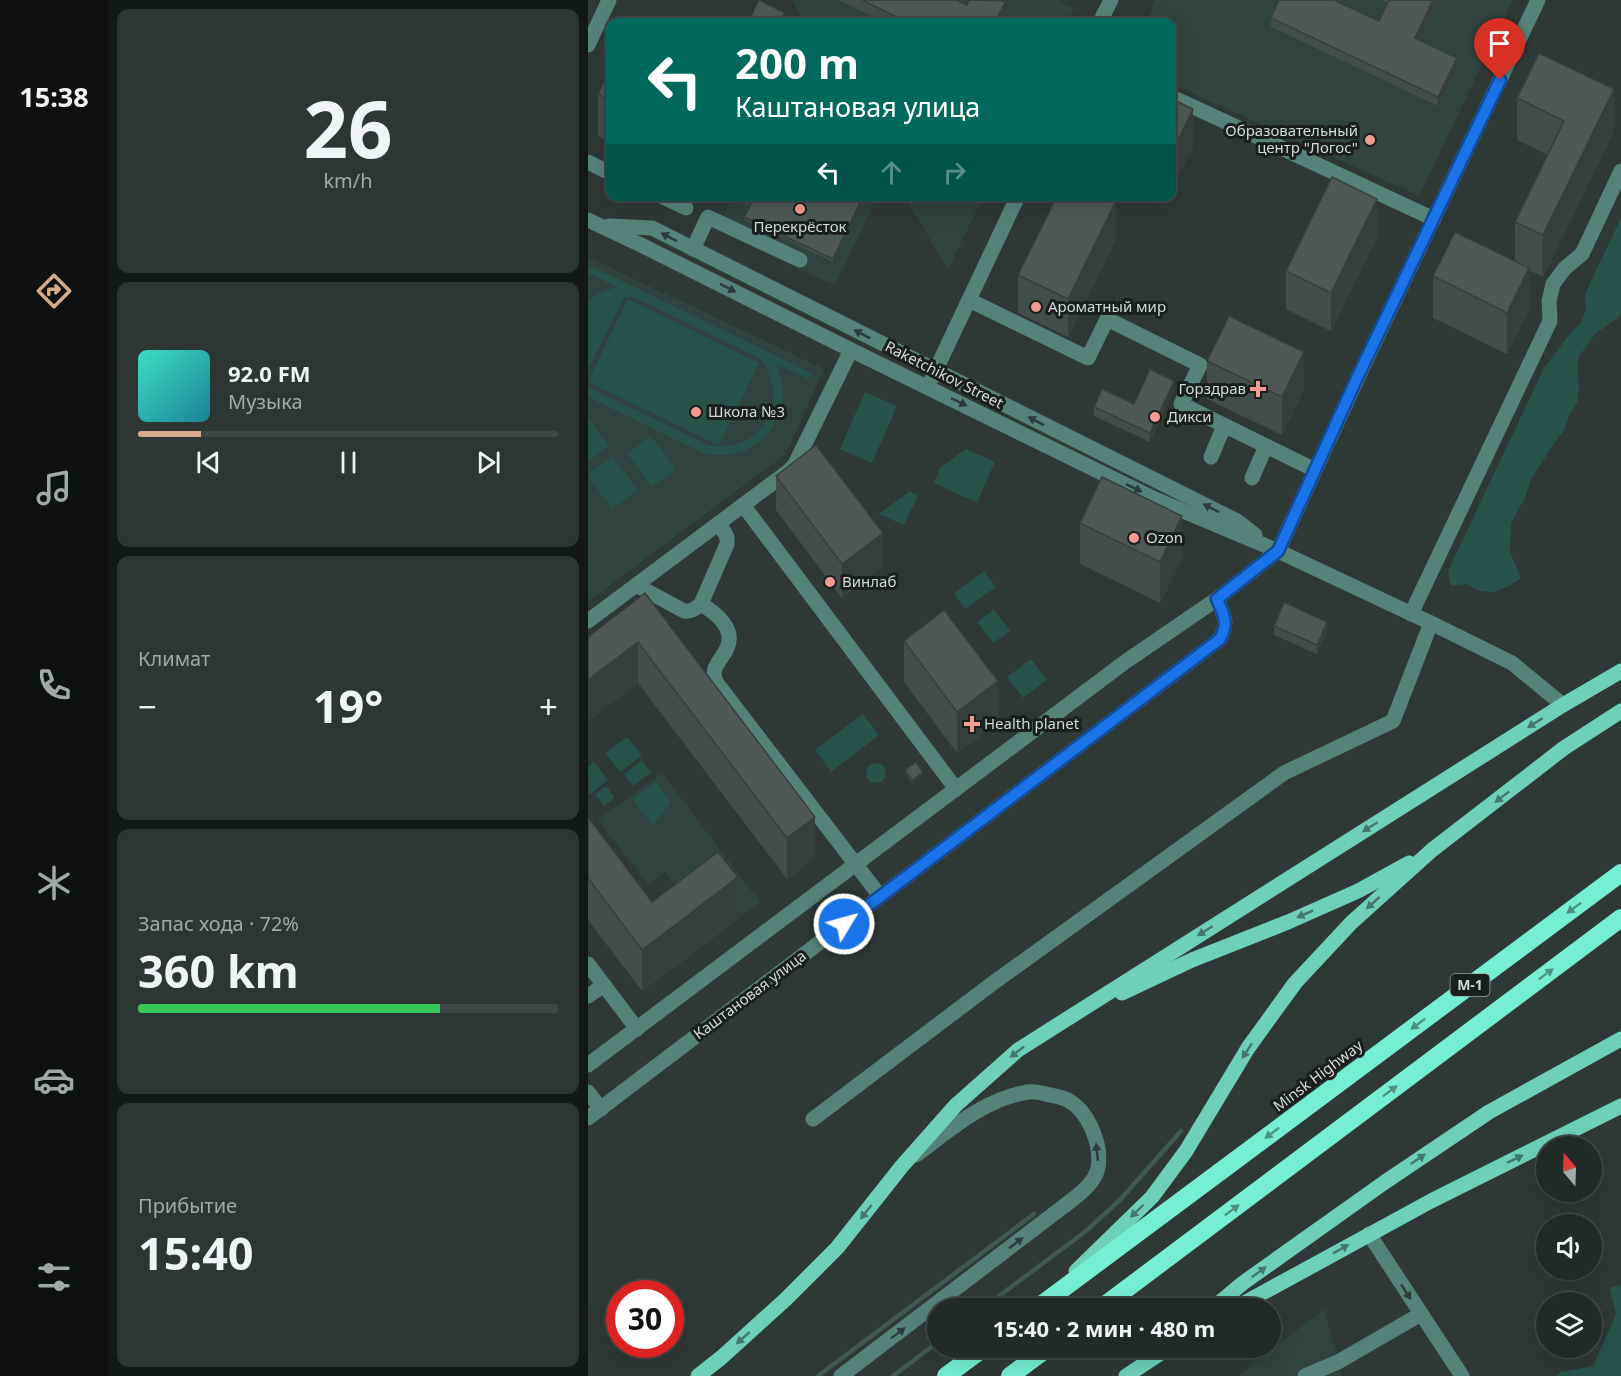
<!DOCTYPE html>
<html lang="ru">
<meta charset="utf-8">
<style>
:root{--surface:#222a28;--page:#2e3634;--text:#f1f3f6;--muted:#a2a7a8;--line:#3f4645;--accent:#d6ab8b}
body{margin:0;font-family:"Noto Sans",sans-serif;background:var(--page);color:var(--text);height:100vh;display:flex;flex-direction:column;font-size:22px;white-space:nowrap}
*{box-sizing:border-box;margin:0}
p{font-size:20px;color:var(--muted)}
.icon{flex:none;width:33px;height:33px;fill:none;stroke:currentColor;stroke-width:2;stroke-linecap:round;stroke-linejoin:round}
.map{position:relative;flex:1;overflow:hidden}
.sheet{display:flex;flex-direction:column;gap:9px;padding:9px;background:#131716;width:480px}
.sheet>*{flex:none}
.banner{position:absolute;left:18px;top:18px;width:570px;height:183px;border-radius:12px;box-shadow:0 6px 24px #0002,0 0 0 2px var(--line);background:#00695c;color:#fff;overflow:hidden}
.needle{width:39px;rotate:341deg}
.tools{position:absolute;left:948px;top:1136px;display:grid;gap:12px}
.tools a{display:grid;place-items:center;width:66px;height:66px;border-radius:50%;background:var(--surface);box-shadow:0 6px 24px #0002,0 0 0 2px var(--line);font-size:30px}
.speed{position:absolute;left:18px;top:1280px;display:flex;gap:12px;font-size:30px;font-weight:700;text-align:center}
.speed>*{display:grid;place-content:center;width:78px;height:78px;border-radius:50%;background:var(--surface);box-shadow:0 6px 24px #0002,0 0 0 2px var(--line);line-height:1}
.speed .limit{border:9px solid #d22;background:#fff;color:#111}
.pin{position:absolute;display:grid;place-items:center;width:51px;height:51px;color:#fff;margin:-62px -26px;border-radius:50% 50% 50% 0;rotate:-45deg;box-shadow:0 0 6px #0007}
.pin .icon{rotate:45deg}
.me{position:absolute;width:66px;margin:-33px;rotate:53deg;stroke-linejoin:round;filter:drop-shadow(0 0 4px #0008)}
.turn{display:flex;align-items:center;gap:21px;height:126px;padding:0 30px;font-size:27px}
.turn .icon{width:78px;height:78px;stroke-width:2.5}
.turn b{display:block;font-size:42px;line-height:51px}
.lanes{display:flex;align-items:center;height:57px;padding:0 30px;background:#0003;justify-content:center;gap:30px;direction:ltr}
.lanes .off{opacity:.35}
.big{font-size:45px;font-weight:700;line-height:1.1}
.sheet .card{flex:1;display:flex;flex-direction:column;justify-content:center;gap:9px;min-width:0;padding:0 21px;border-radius:12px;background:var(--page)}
.sheet .dial{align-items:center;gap:0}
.dial b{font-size:78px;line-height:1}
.song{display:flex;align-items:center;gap:18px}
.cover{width:72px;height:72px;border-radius:9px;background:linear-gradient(135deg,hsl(170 70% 55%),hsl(190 70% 35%))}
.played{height:6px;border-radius:3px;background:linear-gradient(90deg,var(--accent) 15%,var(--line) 15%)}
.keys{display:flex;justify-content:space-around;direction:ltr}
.heat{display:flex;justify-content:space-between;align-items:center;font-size:33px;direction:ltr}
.charge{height:9px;border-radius:4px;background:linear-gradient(90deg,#34c759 72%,var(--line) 0)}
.trip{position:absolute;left:339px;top:1298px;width:354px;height:60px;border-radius:30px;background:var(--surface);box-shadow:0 6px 24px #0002,0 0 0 2px var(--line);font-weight:700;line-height:60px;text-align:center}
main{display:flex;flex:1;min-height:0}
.tab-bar{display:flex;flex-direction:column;width:108px;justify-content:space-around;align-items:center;background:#0e1110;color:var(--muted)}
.tab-bar .icon{width:42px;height:42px}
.tab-bar .current{color:var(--accent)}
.tab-bar b{font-size:27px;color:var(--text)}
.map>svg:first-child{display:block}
.built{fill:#31433e}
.green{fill:#275349}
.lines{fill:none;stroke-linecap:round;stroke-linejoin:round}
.stream{stroke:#3f5a53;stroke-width:4.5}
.minor{stroke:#568378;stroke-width:15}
.major{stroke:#6ed0b9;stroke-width:15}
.highway{stroke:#75eed3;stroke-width:18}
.wall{fill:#434d4a}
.shaded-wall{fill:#373e3c}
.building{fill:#4e5956;stroke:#373e3c;stroke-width:1.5}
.oneway{fill:#2c3c38}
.oneway2{fill:#44776b}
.oneway3{fill:#4c9081}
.route-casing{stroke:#114b97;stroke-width:15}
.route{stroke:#1a73e8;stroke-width:10}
.poi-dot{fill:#f59c92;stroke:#1a1e1d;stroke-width:2}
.labels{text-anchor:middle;stroke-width:6;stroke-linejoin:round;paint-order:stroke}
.shield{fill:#1a1e1d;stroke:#9ca19f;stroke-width:1.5}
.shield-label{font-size:14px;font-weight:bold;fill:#d3d9d7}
.poi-label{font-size:15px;fill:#d3d9d7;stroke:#1a1e1d;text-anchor:start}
.street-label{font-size:15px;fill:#d3d9d7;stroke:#1a1e1d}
</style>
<main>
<nav class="tab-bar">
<b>15:38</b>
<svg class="icon current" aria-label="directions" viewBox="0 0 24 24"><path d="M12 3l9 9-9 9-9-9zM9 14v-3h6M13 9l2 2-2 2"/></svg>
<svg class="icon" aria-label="music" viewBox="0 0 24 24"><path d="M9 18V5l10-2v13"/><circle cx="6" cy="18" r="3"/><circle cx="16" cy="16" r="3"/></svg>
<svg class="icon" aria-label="phone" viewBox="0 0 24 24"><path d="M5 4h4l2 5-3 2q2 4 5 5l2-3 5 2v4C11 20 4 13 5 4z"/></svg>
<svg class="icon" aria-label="climate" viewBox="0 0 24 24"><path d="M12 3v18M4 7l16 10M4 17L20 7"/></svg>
<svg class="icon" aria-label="car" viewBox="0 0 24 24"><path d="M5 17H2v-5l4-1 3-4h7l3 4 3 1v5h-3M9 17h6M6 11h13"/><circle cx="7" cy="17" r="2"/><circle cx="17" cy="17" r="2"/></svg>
<svg class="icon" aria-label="filters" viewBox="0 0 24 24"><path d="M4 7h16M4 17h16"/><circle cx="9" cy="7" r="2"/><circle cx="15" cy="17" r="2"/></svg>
</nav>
<section class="sheet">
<div class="card dial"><b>26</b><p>km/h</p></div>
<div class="card">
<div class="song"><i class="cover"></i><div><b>92.0 FM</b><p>Музыка</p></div></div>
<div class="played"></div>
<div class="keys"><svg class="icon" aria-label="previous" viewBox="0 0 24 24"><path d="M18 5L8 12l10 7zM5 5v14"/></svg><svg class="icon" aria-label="pause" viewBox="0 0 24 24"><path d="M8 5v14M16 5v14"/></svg><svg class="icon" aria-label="next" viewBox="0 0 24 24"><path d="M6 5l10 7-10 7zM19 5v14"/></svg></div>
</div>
<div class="card"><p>Климат</p>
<div class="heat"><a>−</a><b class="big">19°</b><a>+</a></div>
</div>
<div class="card"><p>Запас хода · 72%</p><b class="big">360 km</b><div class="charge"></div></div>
<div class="card"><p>Прибытие</p><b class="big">15:40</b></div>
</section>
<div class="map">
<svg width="1033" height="1376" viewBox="0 0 1033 1376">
<rect width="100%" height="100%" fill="#2e3835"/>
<g class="built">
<path d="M 204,0 L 468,0 L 486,8 L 479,22 L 217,22 Z"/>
<path d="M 568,0 L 925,0 L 831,196 L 584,84 L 584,22 L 557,22 Z"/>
<path d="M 145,197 L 289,197 L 247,286 L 129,230 Z"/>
<path d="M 317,197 L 395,197 L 360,270 Z"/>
<path d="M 0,257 L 236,369 L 198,454 L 0,602 Z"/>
<path d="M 74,773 L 172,902 L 84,969 L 106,911 L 77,872 L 60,885 L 10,820 Z"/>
<path d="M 736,1309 L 754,1376 L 650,1376 Z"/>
</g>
<g class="green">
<path d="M 1033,218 L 1033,313 L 1032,316 L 1007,334 L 990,358 L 990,373 L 991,388 L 989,403 L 981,415 L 977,429 L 967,442 L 942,481 L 938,496 L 923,523 L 922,552 L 933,578 L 921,586 L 907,592 L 892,591 L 878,584 L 863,586 L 860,571 L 956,368 L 983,332 L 993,323 L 998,309 L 997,294 Z"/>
<path d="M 0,265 L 224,373 L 220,379 L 188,364 C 192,375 196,385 195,396 C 193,427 167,454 136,455 C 130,456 123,454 117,454 L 0,397 L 0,387 L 120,445 C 129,446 138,447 148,444 C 187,432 195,389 173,359 L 45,297 L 36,297 L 0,370 L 0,300 L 9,294 L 29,287 L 0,273 Z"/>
<path d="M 40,299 L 171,363 L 131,445 L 0,382 Z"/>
<path d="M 277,392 L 309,406 L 284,463 L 252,449 Z"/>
<path d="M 0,417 L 21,446 L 0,461 Z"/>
<path d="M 63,436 L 88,469 L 64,487 L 39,453 Z"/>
<path d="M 378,449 L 407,462 L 389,503 L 346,483 L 353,467 Z"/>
<path d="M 24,456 L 50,490 L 24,509 L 0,476 L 0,474 Z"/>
<path d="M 322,491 L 330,496 L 316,525 L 291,514 Z"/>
<path d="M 396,571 L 408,587 L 377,609 L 366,593 Z"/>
<path d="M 406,610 L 422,631 L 405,643 L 389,622 Z"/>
<path d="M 443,659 L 459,680 L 435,698 L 419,677 Z"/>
<path d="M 275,714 L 291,735 L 243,772 L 227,750 Z"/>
<path d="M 39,737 L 54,755 L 32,772 L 17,753 Z"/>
<path d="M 54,760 L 63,772 L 45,786 L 36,774 Z"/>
<path d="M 6,762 L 20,780 L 1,795 L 0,767 Z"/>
<circle cx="288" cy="773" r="10"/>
<path d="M 68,782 L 83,802 L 65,826 L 44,799 Z"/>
<path d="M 18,786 L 27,798 L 16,806 L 7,794 Z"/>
<path d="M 1033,1285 L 1033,1376 L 968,1376 L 972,1372 L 1005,1366 L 1028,1314 L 1022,1288 Z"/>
</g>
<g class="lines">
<g class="stream">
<path d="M 395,1308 L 498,1231 L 533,1199 L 593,1131"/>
<path d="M 230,1376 L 446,1214"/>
<path d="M 305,1376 L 350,1342"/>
</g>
<g class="minor">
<path d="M 512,22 L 523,0"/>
<path d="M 0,45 L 21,0"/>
<path d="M 584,97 L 846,219"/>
<path d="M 0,162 L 22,173"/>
<path d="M 73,196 L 98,208"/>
<path d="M 0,220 L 53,245 L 263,350 L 569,500 L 690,551 L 843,623 L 924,663 L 975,705"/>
<path d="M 21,226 L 64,228 L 649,521 L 667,535"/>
<path d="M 105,249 L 120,217 L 212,260"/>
<path d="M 381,300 L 500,358 L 519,319 L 612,365 L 593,404 L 727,470"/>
<path d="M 344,378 L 430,196"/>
<path d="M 623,457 L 636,426"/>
<path d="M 664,478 L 678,446"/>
<path d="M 155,505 L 368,789"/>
<path d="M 48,585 L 96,611 C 104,612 108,608 113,604 L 139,544 C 141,536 135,530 130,524"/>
<path d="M 113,604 C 128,613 148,629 139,648 C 133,662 122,666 128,682 L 292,896"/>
<path d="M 823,614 L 962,321 L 961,301 L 965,284 L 977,268 L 994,254 L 1033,171"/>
<path d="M 0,621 L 202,470 L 207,464 L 263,350"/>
<path d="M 0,964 L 49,1029"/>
<path d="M 0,996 L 16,985"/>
<path d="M 0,1065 L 537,662 L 629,599"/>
<path d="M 0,1092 L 13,1109"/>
<path d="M 0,1118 L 632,639 C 641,622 636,616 629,599 L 690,551 L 771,375 L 950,0"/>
<path d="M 225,1119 L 405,983 L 696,773 L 805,721 L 843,623"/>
<path d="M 781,1234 L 874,1376"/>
<path d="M 253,1376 L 484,1200 C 494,1192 507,1182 510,1168 C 514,1145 501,1112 480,1100 C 475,1098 468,1096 462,1095 C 455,1093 446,1091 440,1092 C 396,1099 362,1130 328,1155"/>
<path d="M 717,1376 L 750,1362 L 833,1314"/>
</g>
<g class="major">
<path d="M 534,993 L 604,960 L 700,922 L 770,891 L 821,863"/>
<path d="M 488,1271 L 564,1197 L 598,1151 L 660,1048 L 707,983 L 763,923 L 844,850 L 976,748 L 1033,711"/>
<path d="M 625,1308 L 655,1283 L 797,1182 L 901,1112 L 1033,1039"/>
<path d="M 647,1308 L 843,1201 L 1033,1106"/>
<path d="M 110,1376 L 134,1357 L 198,1299 L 249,1248 L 314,1166 L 368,1105 L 430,1050 L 975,705 L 1033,671"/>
<path d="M 538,1376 L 582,1347"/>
</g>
<g class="highway">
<path d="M 449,1308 L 1033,873"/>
<path d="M 513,1308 L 1033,918"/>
<path d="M 358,1376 L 397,1347"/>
<path d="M 422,1376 L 461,1347"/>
</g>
</g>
<g class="wall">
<path d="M 250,0 L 368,0 L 379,5 L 418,13 L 413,22 L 296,22 Z"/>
<path d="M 794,0 L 850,0 L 831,40 L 869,67 L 850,106 L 683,27 L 683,18 L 791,21 L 800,3 Z"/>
<path d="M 22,68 L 22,142 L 10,136 L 10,94 Z"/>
<path d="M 929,98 L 1026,131 L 955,277 L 941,270 L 941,309 L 919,354 L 845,318 L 845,276 L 927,261 L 927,222 L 960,155 L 929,140 Z"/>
<path d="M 277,196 L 245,262 L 156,220 L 156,217 L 161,206 L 150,200 L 150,197 Z"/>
<path d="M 789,237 L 743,331 L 698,309 L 698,271 Z"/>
<path d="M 528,239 L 480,337 L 430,313 L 430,275 Z"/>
<path d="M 619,361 L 716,390 L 694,435 L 619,399 Z"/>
<path d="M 586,390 L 562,442 L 506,416 L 506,407 L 546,404 Z"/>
<path d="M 188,476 L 295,567 L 254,598 L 188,510 Z"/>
<path d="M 492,523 L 594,558 L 572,603 L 492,564 Z"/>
<path d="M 57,593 L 227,858 L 199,879 L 50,683 L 0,721 Z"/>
<path d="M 686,626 L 739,631 L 729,654 L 686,635 Z"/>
<path d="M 316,641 L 410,723 L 369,753 L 316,682 Z"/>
<path d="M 317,770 L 335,775 L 324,783 L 317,773 Z"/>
<path d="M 0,817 L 64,902 L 150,919 L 54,991 L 0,920 Z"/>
</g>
<g class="shaded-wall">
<path d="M 845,0 L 850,0 L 827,48 L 827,38 Z"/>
<path d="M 418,1 L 418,13 L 413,22 L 407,22 Z"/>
<path d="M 197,13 L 197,22 L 192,22 Z"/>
<path d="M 869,58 L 869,67 L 850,106 L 850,97 Z"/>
<path d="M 1026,89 L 1026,131 L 955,277 L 955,235 Z"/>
<path d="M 605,109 L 605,148 L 584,191 L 584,153 Z"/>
<path d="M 275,196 L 277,196 L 245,262 L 245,259 Z"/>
<path d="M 789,199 L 789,237 L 743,331 L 743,293 Z"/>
<path d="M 528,201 L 528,239 L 480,337 L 480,299 Z"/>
<path d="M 941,268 L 941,309 L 919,354 L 919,313 Z"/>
<path d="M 716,352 L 716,390 L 694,435 L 694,397 Z"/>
<path d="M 586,381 L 586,390 L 562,442 L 562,433 Z"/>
<path d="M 594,516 L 594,558 L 572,603 L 572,562 Z"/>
<path d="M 295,533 L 295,567 L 254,598 L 254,564 Z"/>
<path d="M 739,622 L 739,631 L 729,654 L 729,645 Z"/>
<path d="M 50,642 L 50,683 L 0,721 L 0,680 Z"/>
<path d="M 410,681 L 410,723 L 369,753 L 369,712 Z"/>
<path d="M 335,772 L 335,775 L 324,783 L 324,780 Z"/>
<path d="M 227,817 L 227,858 L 199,879 L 199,838 Z"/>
<path d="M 150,877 L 150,919 L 54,991 L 54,950 Z"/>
</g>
<g class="building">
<path d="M 171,0 L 197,13 L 192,22 L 160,22 Z"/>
<path d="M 274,0 L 368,0 L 379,5 L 381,0 L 418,1 L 407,22 L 314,22 L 315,20 Z"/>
<path d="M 691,0 L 746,0 L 791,21 L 801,0 L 845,0 L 827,38 L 869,58 L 850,97 L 683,18 Z"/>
<path d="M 951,53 L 1026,89 L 955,235 L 927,222 L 976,121 L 929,98 Z"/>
<path d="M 22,68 L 22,100 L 10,94 Z"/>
<path d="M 584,99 L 605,109 L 584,153 Z"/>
<path d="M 744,177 L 789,199 L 743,293 L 698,271 Z"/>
<path d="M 150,196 L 275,196 L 245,259 L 156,217 L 163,204 L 150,197 Z"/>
<path d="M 469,196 L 518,196 L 528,201 L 480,299 L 430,275 Z"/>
<path d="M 867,232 L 941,268 L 919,313 L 845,276 Z"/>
<path d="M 641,316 L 716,352 L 694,397 L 619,361 Z"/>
<path d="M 562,369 L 586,381 L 562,433 L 506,407 L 514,389 L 546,404 Z"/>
<path d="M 228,445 L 295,533 L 254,564 L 188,476 Z"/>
<path d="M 514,477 L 594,516 L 572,562 L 492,523 Z"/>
<path d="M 57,593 L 227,817 L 199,838 L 50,642 L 0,680 L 0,637 Z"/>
<path d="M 696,602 L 739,622 L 729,645 L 686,626 Z"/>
<path d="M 356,610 L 410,681 L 369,712 L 316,641 Z"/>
<path d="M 328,762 L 335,772 L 324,780 L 317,770 Z"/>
<path d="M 0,817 L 64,902 L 130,852 L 150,877 L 54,950 L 0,878 Z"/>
</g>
<defs><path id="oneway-solid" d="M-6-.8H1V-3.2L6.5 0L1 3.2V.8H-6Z" transform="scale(1.5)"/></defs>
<g class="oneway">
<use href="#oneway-solid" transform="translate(81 237) rotate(-153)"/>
<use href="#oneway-solid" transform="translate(140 288) rotate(27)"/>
<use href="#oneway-solid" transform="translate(274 334) rotate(-153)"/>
<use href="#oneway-solid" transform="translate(371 402) rotate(26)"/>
<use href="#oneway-solid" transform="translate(448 421) rotate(-153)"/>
<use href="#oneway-solid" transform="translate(546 488) rotate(26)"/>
<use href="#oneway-solid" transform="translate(623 508) rotate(-153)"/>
<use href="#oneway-solid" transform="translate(509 1152) rotate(-96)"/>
<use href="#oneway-solid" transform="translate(428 1243) rotate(-37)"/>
<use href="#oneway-solid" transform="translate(818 1292) rotate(57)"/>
<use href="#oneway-solid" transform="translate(310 1333) rotate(-37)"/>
</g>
<g class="oneway2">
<use href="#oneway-solid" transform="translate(947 723) rotate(148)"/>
<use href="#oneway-solid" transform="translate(914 797) rotate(142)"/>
<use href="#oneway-solid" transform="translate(782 827) rotate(148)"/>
<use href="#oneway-solid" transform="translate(785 903) rotate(138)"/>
<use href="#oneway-solid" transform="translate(717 914) rotate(156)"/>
<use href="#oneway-solid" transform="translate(617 931) rotate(148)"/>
<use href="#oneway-solid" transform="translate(659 1051) rotate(123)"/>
<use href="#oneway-solid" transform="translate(429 1052) rotate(142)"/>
<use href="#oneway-solid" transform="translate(830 1159) rotate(-34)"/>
<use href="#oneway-solid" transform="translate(927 1159) rotate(-26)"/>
<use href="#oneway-solid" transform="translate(549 1211) rotate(136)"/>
<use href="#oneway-solid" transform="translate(278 1212) rotate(128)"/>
<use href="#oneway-solid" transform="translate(753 1249) rotate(-29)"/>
<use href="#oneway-solid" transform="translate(671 1272) rotate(-36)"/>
<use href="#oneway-solid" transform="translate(155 1338) rotate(138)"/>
</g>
<g class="oneway3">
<use href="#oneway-solid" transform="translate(986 908) rotate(143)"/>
<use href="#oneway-solid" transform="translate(958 974) rotate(-37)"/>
<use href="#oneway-solid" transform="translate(830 1024) rotate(143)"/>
<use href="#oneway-solid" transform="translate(802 1091) rotate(-37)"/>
<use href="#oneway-solid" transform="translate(684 1133) rotate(143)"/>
<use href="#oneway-solid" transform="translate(644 1210) rotate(-37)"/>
</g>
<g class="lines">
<defs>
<path id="route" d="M 256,924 L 632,639 C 641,622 636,616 629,599 L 690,551 L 769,378 L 912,80"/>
</defs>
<use href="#route" class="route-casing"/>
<use href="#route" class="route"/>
</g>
<g class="poi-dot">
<circle cx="782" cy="140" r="6"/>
<circle cx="212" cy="209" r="6"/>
<circle cx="448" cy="307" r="6"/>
<path d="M667 380h6v6h6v6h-6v6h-6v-6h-6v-6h6z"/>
<circle cx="108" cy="412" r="6"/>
<circle cx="567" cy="417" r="6"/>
<circle cx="546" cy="538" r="6"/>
<circle cx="242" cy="582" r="6"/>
<path d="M381 715h6v6h6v6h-6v6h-6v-6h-6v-6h6z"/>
</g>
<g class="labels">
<rect class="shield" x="862.5" y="974" width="39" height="22" rx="4.5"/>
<g class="shield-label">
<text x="882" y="990">М-1</text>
</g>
<g class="poi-label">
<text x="770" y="136" text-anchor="end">Образовательный<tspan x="770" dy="17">центр "Логос"</tspan></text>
<text x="212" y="232" text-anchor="middle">Перекрёсток</text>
<text x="460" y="312">Ароматный мир</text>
<text x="658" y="394" text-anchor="end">Горздрав</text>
<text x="120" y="417">Школа №3</text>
<text x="579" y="422">Дикси</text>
<text x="558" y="543">Ozon</text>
<text x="254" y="587">Винлаб</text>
<text x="396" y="729">Health planet</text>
</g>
<g class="street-label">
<text transform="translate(356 375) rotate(27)" y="5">Raketchikov Street</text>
<text transform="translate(162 995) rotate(-37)" y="5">Каштановая улица</text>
<text transform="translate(730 1076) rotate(-37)" y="5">Minsk Highway</text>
</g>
</g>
</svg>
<div class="tools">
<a><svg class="needle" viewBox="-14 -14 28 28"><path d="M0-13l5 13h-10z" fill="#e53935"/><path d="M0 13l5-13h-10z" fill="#a2a7a8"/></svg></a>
<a><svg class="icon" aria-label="sound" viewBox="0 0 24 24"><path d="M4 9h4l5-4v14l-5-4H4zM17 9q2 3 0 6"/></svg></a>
<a><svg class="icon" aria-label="layers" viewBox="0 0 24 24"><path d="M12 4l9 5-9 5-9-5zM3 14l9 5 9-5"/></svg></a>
</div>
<div class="speed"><div class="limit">30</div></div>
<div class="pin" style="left:912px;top:80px;background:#d93025"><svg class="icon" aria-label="arrive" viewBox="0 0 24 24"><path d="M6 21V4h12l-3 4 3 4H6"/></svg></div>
<svg class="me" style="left:256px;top:924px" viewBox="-20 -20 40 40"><circle r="17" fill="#1a73e8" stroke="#fff" stroke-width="3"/><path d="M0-11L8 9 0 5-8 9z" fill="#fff"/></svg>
<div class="trip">15:40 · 2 мин · 480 m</div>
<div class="banner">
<div class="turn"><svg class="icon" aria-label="left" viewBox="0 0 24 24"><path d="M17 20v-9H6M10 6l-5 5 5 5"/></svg><div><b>200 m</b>Каштановая улица</div></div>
<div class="lanes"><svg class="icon" aria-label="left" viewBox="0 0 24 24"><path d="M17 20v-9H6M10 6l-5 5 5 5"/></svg><svg class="icon off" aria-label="ahead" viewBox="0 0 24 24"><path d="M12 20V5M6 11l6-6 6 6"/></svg><svg class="icon off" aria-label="right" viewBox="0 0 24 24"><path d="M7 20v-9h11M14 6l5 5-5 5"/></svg></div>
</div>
</div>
</main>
